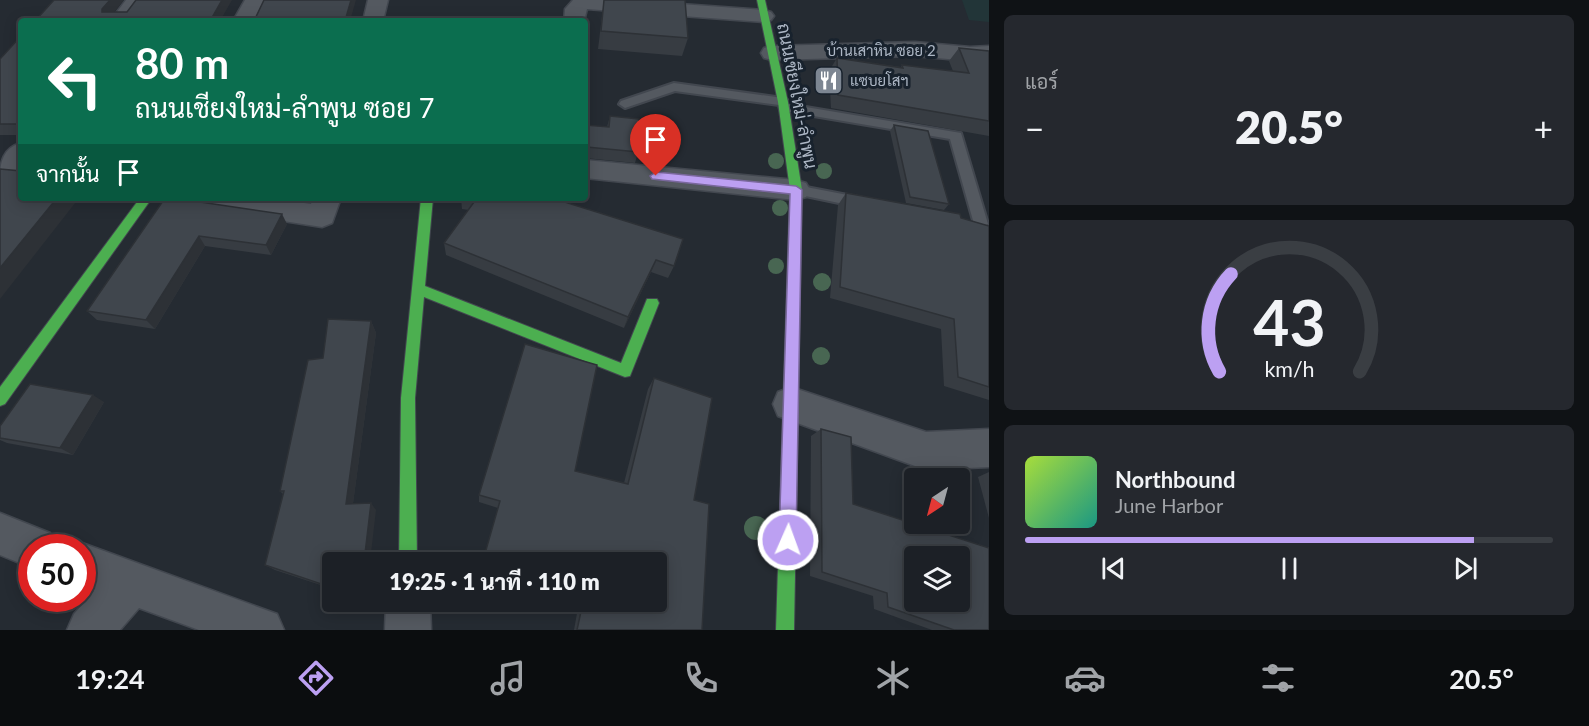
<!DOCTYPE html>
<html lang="th">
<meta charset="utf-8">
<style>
:root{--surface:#1c2026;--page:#25282e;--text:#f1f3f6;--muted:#a0a3a7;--line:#3a3e43;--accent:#bca0f2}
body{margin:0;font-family:Lato,Sarabun,sans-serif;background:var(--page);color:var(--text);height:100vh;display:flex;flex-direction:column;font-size:22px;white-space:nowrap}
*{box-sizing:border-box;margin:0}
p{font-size:20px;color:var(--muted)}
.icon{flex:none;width:33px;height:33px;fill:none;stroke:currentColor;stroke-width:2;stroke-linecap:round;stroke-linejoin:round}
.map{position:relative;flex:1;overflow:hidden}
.drawer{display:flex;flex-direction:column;gap:15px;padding:15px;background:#0f1215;width:600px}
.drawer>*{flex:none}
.top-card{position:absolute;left:18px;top:18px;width:570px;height:183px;border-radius:6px;box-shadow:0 3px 15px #0003,0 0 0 2px var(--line);background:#0b6e4f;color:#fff;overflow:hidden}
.needle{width:39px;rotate:216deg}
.tools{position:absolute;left:904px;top:468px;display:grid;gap:12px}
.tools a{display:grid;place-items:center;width:66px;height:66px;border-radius:6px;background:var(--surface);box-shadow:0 3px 15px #0003,0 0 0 2px var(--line);font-size:30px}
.speed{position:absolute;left:18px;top:534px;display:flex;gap:12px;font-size:30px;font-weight:700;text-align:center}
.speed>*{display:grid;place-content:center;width:78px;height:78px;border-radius:50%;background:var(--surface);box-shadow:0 3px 15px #0003,0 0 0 2px var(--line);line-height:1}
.speed .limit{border:9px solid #d22;background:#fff;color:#111}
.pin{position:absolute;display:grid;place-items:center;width:51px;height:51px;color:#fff;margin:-62px -26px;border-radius:50% 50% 50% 0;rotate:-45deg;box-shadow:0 0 6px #0007}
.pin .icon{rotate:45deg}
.me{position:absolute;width:66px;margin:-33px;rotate:2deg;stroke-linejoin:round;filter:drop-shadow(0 0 4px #0008)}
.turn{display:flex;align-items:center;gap:21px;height:126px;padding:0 18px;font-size:27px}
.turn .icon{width:78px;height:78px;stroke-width:2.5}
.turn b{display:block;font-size:42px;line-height:51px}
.then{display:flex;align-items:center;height:57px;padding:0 18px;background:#0003;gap:12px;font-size:22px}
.big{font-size:45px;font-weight:800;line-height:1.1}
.drawer .card{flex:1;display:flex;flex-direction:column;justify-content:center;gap:9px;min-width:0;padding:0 21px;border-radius:9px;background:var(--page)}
.drawer .dial{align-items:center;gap:0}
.dial svg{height:156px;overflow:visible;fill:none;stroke:var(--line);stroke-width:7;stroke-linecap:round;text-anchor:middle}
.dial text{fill:var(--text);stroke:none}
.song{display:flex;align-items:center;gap:18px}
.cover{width:72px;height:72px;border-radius:9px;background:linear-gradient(135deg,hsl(80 70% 55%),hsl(170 70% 35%))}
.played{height:6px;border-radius:3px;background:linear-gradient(90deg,var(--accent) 85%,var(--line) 85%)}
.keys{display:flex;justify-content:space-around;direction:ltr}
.heat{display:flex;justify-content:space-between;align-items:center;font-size:33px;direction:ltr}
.trip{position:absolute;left:322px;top:552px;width:345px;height:60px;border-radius:6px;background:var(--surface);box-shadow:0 3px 15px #0003,0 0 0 2px var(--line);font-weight:800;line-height:60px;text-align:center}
.menu{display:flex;height:96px;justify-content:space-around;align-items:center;background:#0b0d0f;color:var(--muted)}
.menu .icon{width:42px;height:42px}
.menu .selected{color:var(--accent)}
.menu b{font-size:27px;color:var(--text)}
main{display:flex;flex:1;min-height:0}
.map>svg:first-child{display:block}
.green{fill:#223538}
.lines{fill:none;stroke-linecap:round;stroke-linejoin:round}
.lane-casing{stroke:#42474f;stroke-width:4}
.street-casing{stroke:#42474f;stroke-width:3}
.fast-casing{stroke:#42474f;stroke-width:2}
.lane{fill:#545960;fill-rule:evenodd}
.street{fill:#545960;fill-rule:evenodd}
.fast{fill:#4caf50;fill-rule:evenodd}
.tree{fill:#486652}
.wall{fill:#373c42}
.shaded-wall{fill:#2d3136}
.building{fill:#40464d;stroke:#2d3136;stroke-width:1.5;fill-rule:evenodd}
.route{fill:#bca0f2;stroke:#7a689d;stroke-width:1.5}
.labels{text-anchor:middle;stroke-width:6;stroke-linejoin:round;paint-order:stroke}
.far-street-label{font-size:15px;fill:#adb7c5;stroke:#18222d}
.far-poi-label{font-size:15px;fill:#adb7c5;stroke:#18222d;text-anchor:start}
.street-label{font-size:18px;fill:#adb7c5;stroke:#18222d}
</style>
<main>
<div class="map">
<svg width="989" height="630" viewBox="0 0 989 630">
<rect width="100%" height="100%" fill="#252b32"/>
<path class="green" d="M 962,0 L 989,0 L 989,22 L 969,20 Z"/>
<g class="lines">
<defs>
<g id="lane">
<path d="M 674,83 L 783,98 L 787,99 L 788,104 L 961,133 L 988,224 L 981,229 L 974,224 L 950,139 L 784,111 L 780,110 L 779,105 L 675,91 L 625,108 L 619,104 L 621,101 Z"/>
<path d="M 796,185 L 863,198 L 870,203 L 863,208 L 791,193 L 789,190 Z"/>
</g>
<g id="street">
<path d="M 126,0 L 146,0 L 131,21 L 110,21 Z"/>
<path d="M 245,0 L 265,0 L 253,21 L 233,21 Z"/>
<path d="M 368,0 L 388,0 L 383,21 L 363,21 Z"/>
<path d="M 573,0 L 625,0 L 764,10 L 771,12 L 774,16 L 771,20 L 764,22 L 587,9 L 584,21 L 564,21 L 565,9 Z"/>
<path d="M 915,42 L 970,47 L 989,46 L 989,60 L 970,61 L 915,56 L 772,60 L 764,58 L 761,53 L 764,48 L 772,46 Z"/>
<path d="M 21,143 L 21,182 L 0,178 C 0,162 3,148 21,143 Z"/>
<path d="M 585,160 L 796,180 L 806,183 L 810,190 L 806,197 L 796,200 L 585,178 Z"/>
<path d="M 184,198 L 269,198 L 311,204 L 313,198 L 341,198 L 332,223 L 322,227 L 198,208 L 188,205 Z"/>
<path d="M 791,387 L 926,432 L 989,429 L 989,467 L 926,470 L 778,416 L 773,404 L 778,392 Z"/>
<path d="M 0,513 L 50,533 L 56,548 L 32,548 L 32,568 L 0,555 Z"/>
<path d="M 82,543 L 277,614 L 284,630 L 199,630 L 139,608 L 120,630 L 67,630 L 74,614 L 94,591 L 82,587 L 82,548 L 72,548 Z"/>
<path d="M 386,602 L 430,602 L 431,630 L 385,630 Z"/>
</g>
<g id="fast">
<path d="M 757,0 L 765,0 L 788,102 L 802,190 L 794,630 L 776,630 L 790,190 L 778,102 Z"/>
<path d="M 140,198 L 152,198 L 5,404 L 0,406 L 0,387 Z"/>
<path d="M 421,198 L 433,198 L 425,286 L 621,363 L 647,299 L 657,299 L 659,303 L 632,371 L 630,376 L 625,377 L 424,297 L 415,398 L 417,562 L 399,562 L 401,398 Z"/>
</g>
</defs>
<use href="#lane" class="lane-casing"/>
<use href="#street" class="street-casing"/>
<use href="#fast" class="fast-casing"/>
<use href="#lane" class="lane"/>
<use href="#street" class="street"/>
<use href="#fast" class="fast"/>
</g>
<g class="tree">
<circle cx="776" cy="161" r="8"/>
<circle cx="824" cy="171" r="8"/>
<circle cx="780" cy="208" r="8"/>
<circle cx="776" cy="266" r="8"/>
<circle cx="822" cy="282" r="9"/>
<circle cx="821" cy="356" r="9"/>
<circle cx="756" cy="528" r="12"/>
</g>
<g class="wall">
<path d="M 604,0 L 688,38 L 682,56 L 598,49 Z"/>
<path d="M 21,36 L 21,135 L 0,135 L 0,59 Z"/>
<path d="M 959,48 L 989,51 L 989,136 L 831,108 L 829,71 L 837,58 L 901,67 L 902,65 L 953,71 L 949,61 Z"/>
<path d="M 610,116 L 638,152 L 635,163 L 585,158 L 585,125 L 607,127 Z"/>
<path d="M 894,125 L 949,204 L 944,210 L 906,203 L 890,131 Z"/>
<path d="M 846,193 L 961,218 L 989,226 L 989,400 L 944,386 L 941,329 L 830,298 L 838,205 Z"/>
<path d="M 165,198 L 287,224 L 271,255 L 205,246 L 155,329 L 97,320 L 87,311 Z"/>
<path d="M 461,198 L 552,198 L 674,266 L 668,278 L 651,272 L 624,328 L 446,255 L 444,243 L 469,210 L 462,209 Z"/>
<path d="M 371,321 L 376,333 L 353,503 L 376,510 L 333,562 L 333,589 L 275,570 L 265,565 L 283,494 L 280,491 Z"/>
<path d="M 654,378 L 694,500 L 702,630 L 574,630 L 579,602 L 657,602 L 657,562 L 485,562 L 484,557 L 498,508 L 479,502 L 479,495 L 575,471 L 624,483 L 648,389 Z"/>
<path d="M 104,402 L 73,455 L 7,443 L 0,440 L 0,426 Z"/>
<path d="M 821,429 L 853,504 L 986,547 L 989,547 L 989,630 L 932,630 L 874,609 L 873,596 L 810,576 L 811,436 Z"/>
<path d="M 989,472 L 989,518 L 978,477 Z"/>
</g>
<g class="shaded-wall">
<path d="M 110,0 L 124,0 L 108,20 L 102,12 L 102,9 Z"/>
<path d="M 222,0 L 232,0 L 220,21 L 210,21 Z"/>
<path d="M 351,0 L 356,0 L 350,21 L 345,21 Z"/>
<path d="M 57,198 L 79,198 L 0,299 L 0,268 Z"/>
<path d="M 282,214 L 287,224 L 271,255 L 266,245 Z"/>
<path d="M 199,236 L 205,246 L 155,329 L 146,320 Z"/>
<path d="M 656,260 L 651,272 L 624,328 L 628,317 Z"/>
<path d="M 371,321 L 376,333 L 352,511 L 346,504 Z"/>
<path d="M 93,395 L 104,402 L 73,455 L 60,448 Z"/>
<path d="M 371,503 L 376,510 L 370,562 L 364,562 Z"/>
</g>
<g class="building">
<path d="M 54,0 L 110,0 L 102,9 L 102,12 L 127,12 L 136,0 L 222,0 L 210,21 L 35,21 Z"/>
<path d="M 264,0 L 351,0 L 345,21 L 254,21 Z"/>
<path d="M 604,0 L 685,0 L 688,38 L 601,31 Z"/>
<path d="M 21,36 L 21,124 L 0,124 L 0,59 Z"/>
<path d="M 959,48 L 989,51 L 989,121 L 838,95 L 837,58 L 903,68 L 902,65 L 969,73 Z"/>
<path d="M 610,116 L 639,119 L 638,152 L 587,147 L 585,152 L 585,125 L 609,127 Z"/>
<path d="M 894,125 L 928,131 L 949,204 L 910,197 Z"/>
<path d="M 0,169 L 21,171 L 21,198 L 57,198 L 0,268 Z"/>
<path d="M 846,193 L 960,214 L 961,218 L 989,226 L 989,387 L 958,377 L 954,319 L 840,287 Z"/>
<path d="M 165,198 L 173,198 L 282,214 L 266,245 L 199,236 L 146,320 L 87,311 Z"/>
<path d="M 474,198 L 552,198 L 683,239 L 674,266 L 656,260 L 628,317 L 444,243 L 477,198 Z"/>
<path d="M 328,319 L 371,321 L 346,504 L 371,503 L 364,562 L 333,562 L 333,588 L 265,565 L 284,491 L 280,491 L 308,360 L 323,358 Z"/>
<path d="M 525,344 L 597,365 L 575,471 L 628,484 L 654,378 L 712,398 L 694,500 L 709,504 L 702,630 L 577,630 L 583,602 L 657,602 L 657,562 L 502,562 L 484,557 L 500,501 L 479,495 Z"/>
<path d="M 30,384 L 93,395 L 60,448 L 0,438 L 0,426 Z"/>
<path d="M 821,429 L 851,437 L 853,504 L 989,548 L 989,630 L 954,630 L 888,607 L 887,593 L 822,572 ZM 915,556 L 960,556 L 960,602 L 915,602 Z"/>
</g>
<path class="route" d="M 656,172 L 796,186 L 802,190 L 796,540 L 794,546 L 788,548 L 781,546 L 779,540 L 790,194 L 652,179 L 650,176 Z"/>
<defs>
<symbol id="restaurant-square" viewBox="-11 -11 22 22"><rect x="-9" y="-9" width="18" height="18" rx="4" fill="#7d8692" stroke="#18222d"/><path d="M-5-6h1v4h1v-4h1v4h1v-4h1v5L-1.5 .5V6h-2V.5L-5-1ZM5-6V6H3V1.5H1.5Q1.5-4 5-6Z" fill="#fff"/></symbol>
</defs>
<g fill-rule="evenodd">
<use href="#restaurant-square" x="812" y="64" width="33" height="33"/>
</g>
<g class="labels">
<g class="far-street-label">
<text x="881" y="56">บ้านเสาหิน ซอย 2</text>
</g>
<g class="far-poi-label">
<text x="850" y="86">แซบยโสฯ</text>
</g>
<g class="street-label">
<text transform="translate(797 96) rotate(79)" y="6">ถนนเชียงใหม่-ลำพูน</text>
</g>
</g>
</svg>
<div class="tools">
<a><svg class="needle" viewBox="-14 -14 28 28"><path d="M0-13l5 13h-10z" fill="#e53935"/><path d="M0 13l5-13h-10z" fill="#a0a3a7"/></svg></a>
<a><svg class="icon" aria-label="layers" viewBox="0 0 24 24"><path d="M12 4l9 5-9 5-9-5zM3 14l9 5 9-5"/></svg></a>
</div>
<div class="speed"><div class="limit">50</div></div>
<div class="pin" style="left:656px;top:176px;background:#d93025"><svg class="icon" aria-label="arrive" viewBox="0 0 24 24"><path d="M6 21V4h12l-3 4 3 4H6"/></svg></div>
<svg class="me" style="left:788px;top:540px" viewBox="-20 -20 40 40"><circle r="17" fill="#bca0f2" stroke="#fff" stroke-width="3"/><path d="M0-11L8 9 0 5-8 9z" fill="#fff"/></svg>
<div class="trip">19:25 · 1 นาที · 110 m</div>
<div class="top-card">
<div class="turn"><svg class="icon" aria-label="left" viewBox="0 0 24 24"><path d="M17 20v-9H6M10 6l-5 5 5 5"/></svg><div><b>80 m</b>ถนนเชียงใหม่-ลำพูน ซอย 7</div></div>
<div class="then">จากนั้น<svg class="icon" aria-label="arrive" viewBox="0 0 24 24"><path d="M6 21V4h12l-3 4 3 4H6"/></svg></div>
</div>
</div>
<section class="drawer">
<div class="card"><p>แอร์</p>
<div class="heat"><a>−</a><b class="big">20.5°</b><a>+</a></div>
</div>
<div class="card dial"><svg viewBox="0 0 100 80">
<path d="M14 69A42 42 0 1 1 86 69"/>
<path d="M14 69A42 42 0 0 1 20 19" stroke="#bca0f2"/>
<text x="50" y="56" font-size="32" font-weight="700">43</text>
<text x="50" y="72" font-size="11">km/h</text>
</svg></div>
<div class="card">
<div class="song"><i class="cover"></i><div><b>Northbound</b><p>June Harbor</p></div></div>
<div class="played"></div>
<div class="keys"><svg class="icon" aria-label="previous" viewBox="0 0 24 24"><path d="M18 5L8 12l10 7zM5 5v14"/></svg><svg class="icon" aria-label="pause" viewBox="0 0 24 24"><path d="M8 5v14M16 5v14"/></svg><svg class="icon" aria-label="next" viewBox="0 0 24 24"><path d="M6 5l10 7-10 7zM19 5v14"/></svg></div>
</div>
</section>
</main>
<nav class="menu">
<b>19:24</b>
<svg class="icon selected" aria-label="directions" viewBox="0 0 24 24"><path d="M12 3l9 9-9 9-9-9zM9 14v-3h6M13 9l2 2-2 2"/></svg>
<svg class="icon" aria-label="music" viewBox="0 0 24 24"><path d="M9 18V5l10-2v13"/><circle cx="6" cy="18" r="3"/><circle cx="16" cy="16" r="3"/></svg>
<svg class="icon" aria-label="phone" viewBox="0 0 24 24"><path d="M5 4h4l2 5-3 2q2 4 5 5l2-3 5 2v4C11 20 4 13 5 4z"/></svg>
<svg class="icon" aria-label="climate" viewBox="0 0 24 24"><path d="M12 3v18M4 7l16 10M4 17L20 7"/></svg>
<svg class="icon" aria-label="car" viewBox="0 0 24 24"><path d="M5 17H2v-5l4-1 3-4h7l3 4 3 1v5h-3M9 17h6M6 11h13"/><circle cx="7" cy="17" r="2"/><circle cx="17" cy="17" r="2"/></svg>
<svg class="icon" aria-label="filters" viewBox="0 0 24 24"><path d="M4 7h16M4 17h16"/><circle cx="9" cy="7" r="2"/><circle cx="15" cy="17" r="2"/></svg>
<b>20.5°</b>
</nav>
